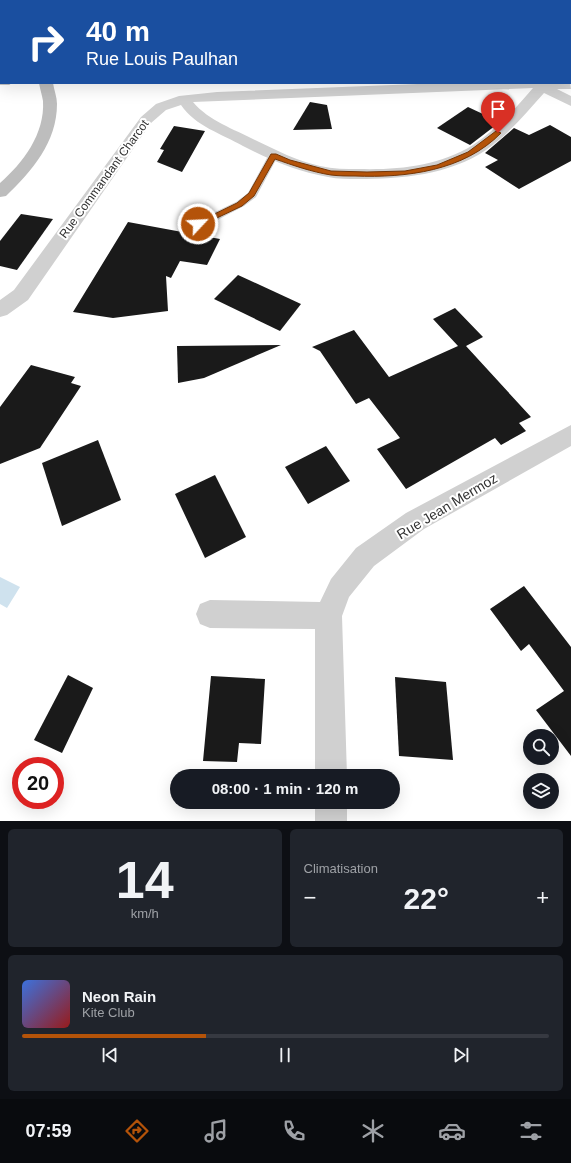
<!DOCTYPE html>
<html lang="fr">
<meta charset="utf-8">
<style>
:root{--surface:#171b24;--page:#20242c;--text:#f1f3f6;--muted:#9ea1a6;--line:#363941;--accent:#b45309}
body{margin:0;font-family:Arial,sans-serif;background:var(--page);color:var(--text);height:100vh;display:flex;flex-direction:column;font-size:15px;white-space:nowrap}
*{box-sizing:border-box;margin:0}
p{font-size:13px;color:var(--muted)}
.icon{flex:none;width:22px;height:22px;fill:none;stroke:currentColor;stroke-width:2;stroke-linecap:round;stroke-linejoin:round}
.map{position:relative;height:821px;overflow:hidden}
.details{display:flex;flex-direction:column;gap:8px;padding:8px;background:#0d0f14;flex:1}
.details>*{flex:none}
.hud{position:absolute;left:0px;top:0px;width:571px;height:84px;box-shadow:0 4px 16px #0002;background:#1a4fa0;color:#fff;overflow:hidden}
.controls{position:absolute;left:523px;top:729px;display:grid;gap:8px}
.controls a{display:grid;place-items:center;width:36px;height:36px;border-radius:50%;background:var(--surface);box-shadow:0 4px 16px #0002;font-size:20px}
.speed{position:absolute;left:12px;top:757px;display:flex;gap:8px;font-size:20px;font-weight:700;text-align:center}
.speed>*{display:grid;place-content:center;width:52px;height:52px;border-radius:50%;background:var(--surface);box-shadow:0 4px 16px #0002;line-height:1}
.speed .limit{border:6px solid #d22;background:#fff;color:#111}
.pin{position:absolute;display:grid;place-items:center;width:34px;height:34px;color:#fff;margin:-41px -17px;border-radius:50% 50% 50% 0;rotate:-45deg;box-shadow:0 0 4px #0007}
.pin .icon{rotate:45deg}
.me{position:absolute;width:44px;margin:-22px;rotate:65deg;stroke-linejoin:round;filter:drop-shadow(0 0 3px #0008)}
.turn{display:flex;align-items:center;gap:14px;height:84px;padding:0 20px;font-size:18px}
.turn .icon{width:52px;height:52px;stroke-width:2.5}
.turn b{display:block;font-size:28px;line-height:34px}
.big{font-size:30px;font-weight:700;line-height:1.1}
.details .widget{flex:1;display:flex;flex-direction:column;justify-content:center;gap:6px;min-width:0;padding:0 14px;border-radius:6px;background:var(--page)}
.details .dial{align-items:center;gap:0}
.dial b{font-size:52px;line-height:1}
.song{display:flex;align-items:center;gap:12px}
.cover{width:48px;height:48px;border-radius:6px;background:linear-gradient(135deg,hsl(220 70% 55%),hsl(0 70% 35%))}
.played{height:4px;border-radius:2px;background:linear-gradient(90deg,var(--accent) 35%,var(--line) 35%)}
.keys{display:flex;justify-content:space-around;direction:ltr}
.heat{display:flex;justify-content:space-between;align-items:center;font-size:22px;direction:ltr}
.details .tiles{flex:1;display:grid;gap:8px;grid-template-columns:1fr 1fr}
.widget:last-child{grid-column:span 2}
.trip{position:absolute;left:170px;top:769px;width:230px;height:40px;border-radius:20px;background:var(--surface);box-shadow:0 4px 16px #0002;font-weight:700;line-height:40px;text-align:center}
.dock{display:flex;height:64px;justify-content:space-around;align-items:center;background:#090b0e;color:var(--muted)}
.dock .icon{width:28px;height:28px}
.dock .selected{color:var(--accent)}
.dock b{font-size:18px;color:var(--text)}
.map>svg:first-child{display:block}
.water{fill:#cfe2ee}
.building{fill:#1a1a1a}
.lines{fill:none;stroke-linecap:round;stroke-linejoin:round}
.lane{fill:#d0d0d0;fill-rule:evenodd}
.street{fill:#d0d0d0;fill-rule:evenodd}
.secondary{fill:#bdbdbd;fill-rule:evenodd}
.rail-casing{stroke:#888;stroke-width:3}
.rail{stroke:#fff;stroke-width:2;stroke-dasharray:5.5;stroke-linecap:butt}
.route{fill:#b45309;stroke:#753606}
.labels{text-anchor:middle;stroke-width:4;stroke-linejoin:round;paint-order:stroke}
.far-street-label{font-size:12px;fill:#333;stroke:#fff}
.street-label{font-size:14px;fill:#333;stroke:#fff}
</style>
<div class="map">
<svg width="571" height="821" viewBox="0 0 571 821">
<rect width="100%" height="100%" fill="#fff"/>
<path class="water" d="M 0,577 L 20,587 L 7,608 L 0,604 Z"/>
<g class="building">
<path d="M 310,102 L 327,105 L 332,129 L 293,130 Z"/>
<path d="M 468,107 L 500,122 L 470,145 L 437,128 Z"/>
<path d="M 550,125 L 571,137 L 571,161 L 519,189 L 485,167 L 498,160 L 485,153 L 514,128 L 529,135 Z"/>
<path d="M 174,126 L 205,131 L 182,172 L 157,162 L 164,150 L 160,149 Z"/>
<path d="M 21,214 L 53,219 L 17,270 L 0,266 L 0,241 Z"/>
<path d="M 128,222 L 220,239 L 207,265 L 180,261 L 171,278 L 166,276 L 168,311 L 113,318 L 73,312 Z"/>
<path d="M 238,275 L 301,304 L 280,331 L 214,299 Z"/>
<path d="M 455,308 L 483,337 L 466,346 L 531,417 L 519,423 L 526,431 L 501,445 L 495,438 L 406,489 L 377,449 L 400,438 L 369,398 L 356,404 L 320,351 L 312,347 L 354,330 L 389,377 L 458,346 L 433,319 Z"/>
<path d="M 281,345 L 204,378 L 178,383 L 177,346 Z"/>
<path d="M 31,365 L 75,377 L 71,383 L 81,386 L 40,448 L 0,464 L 0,407 Z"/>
<path d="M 98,440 L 121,500 L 62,526 L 42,463 Z"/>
<path d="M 326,446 L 350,481 L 308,504 L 285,467 Z"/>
<path d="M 215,475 L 246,537 L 205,558 L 175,494 Z"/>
<path d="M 524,586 L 571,647 L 571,756 L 536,710 L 564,691 L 529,644 L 521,651 L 490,609 Z"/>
<path d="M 68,675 L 93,688 L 62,753 L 34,740 Z"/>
<path d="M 211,676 L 265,679 L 261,744 L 239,743 L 237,762 L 203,761 Z"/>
<path d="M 395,677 L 446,682 L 453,760 L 399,756 Z"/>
</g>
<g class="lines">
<g class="lane">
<rect x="570" y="15" width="1" height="5"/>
<path d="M 273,153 L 278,156 L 256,197 L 244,206 L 202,228 L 194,228 L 193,225 L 194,222 L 236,202 L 248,193 L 268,156 Z"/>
</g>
<g class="street">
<rect x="224" y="0" width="12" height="1"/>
<path d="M 570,81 L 571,89 L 557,89 L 571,96 L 571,106 L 544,93 C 526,113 508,135 486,150 C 449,175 401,179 358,179 C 348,179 338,179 328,177 C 298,172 270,160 243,146 C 222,134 195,126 181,105 L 166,110 L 151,123 L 28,300 L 7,315 L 0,317 L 0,300 L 14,290 L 141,117 L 156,104 L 179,96 L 217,92 L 443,83 L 570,83 ZM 533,88 C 515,109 496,130 473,145 C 439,166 399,170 359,169 C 346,169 333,169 320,166 C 297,161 276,150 255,140 C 234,129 209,121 193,102 Z"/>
<path d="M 571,425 L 571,446 L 424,529 L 374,566 L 349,597 L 342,616 L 347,776 L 315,776 L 315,629 L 210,628 L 200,624 L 196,614 L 200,604 L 210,600 L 320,602 L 331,579 L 356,548 L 406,513 Z"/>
<rect x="315" y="802" width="32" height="19"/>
</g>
<g class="secondary">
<path d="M 0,0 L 11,0 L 12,1 L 1,1 L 1,3 Z"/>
<path d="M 39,83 L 53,83 C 54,90 57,97 57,104 C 57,142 32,171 6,196 L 0,197 L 0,183 C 23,163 45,134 43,101 C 42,95 40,89 39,83 Z"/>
</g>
<defs>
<path id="rail" d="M 0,83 L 9,83"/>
</defs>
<use href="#rail" class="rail-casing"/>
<use href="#rail" class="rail"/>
</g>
<path class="route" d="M 496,131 L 501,133 C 464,171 406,178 355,176 C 347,176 339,176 331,175 C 312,172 292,165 275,159 L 254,196 L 242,206 L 200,226 L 195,226 L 194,224 L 237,203 L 249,193 L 271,154 L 276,154 L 290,160 L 331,171 L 367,172 L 405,171 L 437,165 L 468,152 Z"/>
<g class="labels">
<g class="far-street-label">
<text transform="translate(104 179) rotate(-54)" y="4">Rue Commandant Charcot</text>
</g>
<g class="street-label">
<text transform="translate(447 506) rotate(-31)" y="5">Rue Jean Mermoz</text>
</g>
</g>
</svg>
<div class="controls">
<a><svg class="icon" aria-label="search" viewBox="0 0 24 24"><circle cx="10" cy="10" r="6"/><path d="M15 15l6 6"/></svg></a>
<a><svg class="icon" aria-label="layers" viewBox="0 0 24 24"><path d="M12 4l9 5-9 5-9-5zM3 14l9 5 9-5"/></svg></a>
</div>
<div class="speed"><div class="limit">20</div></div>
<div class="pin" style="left:498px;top:133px;background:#d93025"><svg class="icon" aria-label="arrive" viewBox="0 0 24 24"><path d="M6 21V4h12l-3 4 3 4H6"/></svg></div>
<svg class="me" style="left:198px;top:224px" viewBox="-20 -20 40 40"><circle r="17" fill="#b45309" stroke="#fff" stroke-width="3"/><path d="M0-11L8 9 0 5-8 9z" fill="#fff"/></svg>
<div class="trip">08:00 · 1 min · 120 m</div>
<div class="hud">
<div class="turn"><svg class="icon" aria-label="right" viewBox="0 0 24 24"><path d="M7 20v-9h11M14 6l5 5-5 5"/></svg><div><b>40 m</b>Rue Louis Paulhan</div></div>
</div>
</div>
<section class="details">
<div class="tiles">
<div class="widget dial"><b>14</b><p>km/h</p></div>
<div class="widget"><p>Climatisation</p>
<div class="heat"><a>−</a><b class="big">22°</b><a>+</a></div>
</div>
<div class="widget">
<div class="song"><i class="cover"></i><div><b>Neon Rain</b><p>Kite Club</p></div></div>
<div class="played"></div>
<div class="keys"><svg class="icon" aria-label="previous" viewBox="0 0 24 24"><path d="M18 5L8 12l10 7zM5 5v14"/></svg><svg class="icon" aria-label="pause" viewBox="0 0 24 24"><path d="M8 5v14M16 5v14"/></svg><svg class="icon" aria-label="next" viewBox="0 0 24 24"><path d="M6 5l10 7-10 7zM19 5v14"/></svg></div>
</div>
</div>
</section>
<nav class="dock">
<b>07:59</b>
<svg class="icon selected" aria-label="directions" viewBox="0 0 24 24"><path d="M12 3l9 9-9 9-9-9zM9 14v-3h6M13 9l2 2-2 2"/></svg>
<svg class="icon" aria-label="music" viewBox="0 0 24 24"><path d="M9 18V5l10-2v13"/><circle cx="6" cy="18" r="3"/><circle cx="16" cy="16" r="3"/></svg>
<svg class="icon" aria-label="phone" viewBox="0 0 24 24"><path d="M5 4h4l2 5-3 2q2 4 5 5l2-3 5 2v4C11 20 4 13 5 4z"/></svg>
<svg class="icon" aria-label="climate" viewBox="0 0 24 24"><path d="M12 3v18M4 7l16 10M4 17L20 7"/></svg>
<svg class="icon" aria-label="car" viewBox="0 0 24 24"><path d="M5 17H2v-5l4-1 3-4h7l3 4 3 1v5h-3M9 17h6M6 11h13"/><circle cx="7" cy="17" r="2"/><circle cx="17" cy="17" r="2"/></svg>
<svg class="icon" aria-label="filters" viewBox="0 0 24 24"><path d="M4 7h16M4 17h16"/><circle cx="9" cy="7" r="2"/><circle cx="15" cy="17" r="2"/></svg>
</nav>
